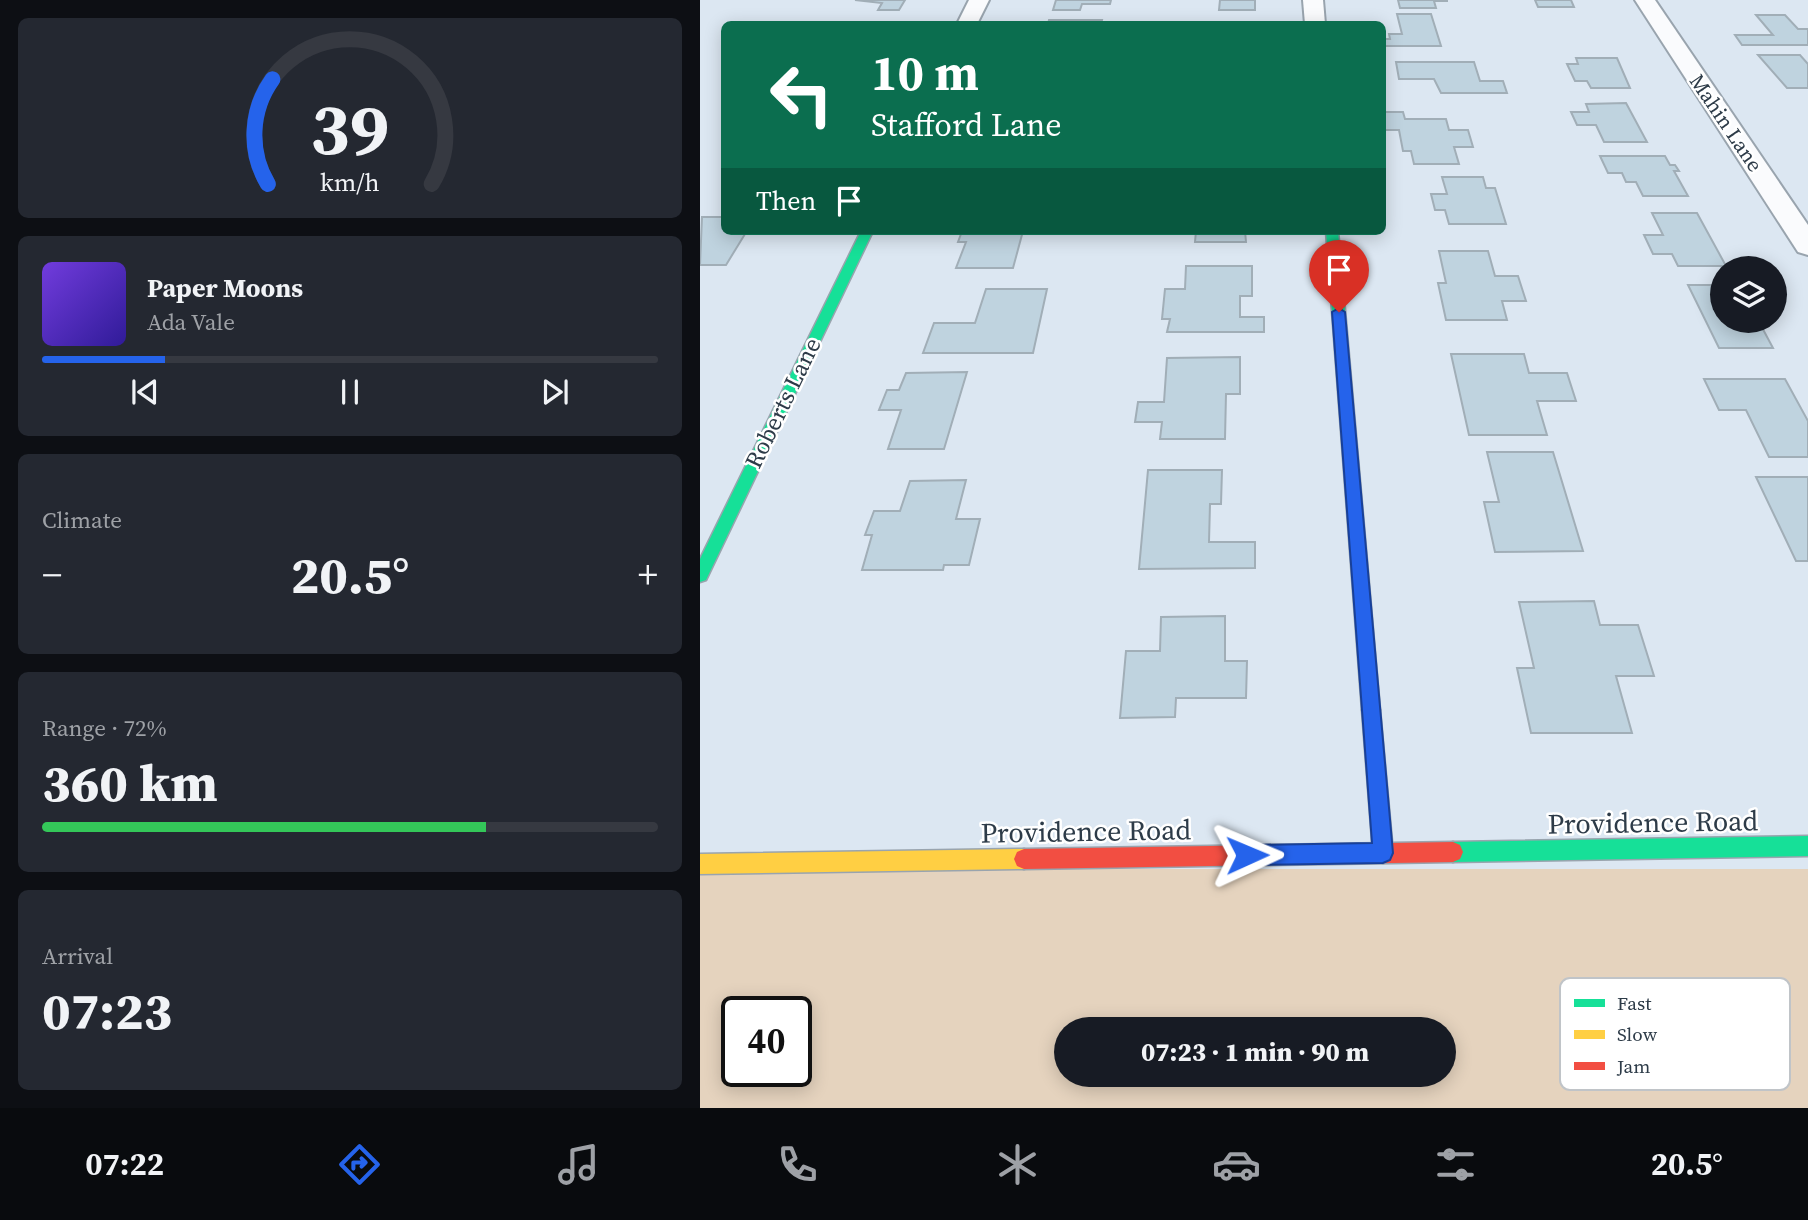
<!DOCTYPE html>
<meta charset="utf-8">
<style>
:root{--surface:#171b24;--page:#242831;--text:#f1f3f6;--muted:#9ea1a6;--line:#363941;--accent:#2563eb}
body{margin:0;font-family:"Source Serif 4",serif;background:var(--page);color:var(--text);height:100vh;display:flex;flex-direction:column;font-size:26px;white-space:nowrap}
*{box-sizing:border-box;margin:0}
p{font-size:23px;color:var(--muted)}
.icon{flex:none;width:38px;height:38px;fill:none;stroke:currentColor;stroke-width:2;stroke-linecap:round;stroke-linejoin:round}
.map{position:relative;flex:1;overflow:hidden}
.details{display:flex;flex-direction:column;gap:18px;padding:18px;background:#0d0f14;width:700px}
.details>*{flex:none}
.guide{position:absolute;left:21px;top:21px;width:665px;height:214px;border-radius:10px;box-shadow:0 4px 18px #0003;background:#0b6e4f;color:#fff;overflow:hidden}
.controls{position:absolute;left:1010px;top:256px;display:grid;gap:14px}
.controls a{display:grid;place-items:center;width:77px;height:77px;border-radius:50%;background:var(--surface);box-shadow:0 4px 18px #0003;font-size:35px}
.speed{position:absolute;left:21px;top:996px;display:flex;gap:14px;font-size:35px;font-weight:700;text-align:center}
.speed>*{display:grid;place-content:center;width:91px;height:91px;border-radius:50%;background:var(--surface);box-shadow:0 4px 18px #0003;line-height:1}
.speed .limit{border:4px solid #111;border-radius:10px;background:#fff;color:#111}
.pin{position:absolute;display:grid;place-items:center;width:60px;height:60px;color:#fff;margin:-72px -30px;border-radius:50% 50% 50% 0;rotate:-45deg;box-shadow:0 0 7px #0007}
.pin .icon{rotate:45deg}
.me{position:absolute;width:77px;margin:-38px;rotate:89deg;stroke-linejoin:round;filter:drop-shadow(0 0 5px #0008)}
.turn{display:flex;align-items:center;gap:24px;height:147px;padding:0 35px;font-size:32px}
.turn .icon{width:91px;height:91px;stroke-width:2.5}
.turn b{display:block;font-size:49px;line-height:60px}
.then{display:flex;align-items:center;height:66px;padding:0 35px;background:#0003;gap:14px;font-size:26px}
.big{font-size:52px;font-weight:800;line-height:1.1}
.details .card{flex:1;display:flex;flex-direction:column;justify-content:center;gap:10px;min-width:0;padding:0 24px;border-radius:10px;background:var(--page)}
.details .dial{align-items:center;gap:0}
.dial svg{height:182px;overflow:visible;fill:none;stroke:var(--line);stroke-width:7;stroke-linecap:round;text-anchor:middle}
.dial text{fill:var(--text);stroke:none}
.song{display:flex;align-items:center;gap:21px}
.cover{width:84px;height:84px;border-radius:10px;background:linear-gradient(135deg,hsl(260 70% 55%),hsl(250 70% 35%))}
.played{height:7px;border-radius:4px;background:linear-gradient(90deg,var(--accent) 20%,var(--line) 20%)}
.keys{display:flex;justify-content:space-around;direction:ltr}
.heat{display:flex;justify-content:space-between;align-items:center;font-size:38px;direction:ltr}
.charge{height:10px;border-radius:5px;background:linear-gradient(90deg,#34c759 72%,var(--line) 0)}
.trip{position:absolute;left:354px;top:1017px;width:402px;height:70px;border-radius:35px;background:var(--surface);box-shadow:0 4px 18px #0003;font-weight:800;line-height:70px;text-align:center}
.tab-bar{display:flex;height:112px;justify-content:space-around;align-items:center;background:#090b0e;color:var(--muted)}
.tab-bar .icon{width:49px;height:49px}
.tab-bar .active{color:var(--accent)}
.tab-bar b{font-size:32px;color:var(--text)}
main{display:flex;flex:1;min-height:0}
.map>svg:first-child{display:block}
.green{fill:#e5d3be;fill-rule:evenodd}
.building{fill:#bfd3df;stroke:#a1aeb7;stroke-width:2}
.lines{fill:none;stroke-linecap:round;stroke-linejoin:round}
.street-casing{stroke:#99a4ae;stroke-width:4}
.fast-casing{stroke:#99a4ae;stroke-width:3}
.slow-casing{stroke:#99a4ae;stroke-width:3}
.jam-casing{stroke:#99a4ae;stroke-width:3}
.street{fill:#fafbfd;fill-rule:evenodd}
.fast{fill:#16e098;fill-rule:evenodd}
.slow{fill:#ffcf43;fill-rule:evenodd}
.jam{fill:#f24e42;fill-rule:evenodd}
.route{fill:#2563eb;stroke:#184099;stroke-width:2}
.labels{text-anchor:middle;stroke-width:5;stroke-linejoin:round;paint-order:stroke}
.far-street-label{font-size:21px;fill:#2d3b48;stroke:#fff}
.street-label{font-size:24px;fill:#2d3b48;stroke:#fff}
.near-street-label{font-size:28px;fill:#2d3b48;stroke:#fff}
.key{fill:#fff;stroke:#c0c4c8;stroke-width:2}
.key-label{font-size:19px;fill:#2d3b48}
</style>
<main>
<section class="details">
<div class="card dial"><svg viewBox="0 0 100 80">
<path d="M14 69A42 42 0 1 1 86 69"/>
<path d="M14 69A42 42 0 0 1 16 23" stroke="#2563eb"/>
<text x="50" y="56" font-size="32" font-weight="700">39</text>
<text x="50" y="72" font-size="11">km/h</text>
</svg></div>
<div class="card">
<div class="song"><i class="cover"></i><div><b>Paper Moons</b><p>Ada Vale</p></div></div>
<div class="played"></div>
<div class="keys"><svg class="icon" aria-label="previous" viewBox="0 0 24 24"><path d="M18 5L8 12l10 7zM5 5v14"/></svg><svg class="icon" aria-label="pause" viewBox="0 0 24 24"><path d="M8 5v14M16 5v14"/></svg><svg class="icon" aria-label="next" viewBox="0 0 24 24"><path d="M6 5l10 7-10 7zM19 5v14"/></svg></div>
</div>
<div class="card"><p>Climate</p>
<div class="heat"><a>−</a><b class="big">20.5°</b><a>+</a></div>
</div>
<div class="card"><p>Range · 72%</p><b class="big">360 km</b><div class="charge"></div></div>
<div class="card"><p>Arrival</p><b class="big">07:23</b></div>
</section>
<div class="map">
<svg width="1108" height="1108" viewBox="0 0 1108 1108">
<rect width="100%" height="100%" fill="#dce7f2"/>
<path class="green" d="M 0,869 L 1108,869 L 1108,1108 L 0,1108 ZM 37,1012 L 96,1012 L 96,1071 L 37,1071 ZM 366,1029 L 744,1029 L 744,1074 L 366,1074 Z"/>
<g class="building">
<path d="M 155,0 L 205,0 L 199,10 L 178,10 L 182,3 Z"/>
<path d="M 356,0 L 411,0 L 410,4 L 382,4 L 380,10 L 353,10 Z"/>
<path d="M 520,0 L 555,0 L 555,10 L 519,10 Z"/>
<path d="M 698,0 L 747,0 L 747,1 L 734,1 L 736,8 L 700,8 Z"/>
<path d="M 835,0 L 871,0 L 874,7 L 838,7 Z"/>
<path d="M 697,14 L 731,14 L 741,46 L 682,46 L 682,39 L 690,39 L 689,34 L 702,34 Z"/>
<path d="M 1056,15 L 1085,15 L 1098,29 L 1108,29 L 1108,45 L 1042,45 L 1035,35 L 1073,35 Z"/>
<path d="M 349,20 L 402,20 L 401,24 L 348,24 Z"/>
<path d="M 1058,55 L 1100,55 L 1108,64 L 1108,88 L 1087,88 Z"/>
<path d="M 876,58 L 917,58 L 930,88 L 891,88 L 887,81 L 875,81 L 867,64 L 878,64 Z"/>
<path d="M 696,62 L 774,62 L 780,81 L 803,81 L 807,93 L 741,93 L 734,79 L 699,79 Z"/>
<path d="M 926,103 L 947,142 L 904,142 L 896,125 L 877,125 L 871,112 L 889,112 L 886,104 Z"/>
<path d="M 682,112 L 703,112 L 705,119 L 746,119 L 749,130 L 768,130 L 773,147 L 754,147 L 759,164 L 714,164 L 711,151 L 703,151 L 699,130 L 682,130 Z"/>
<path d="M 900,156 L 965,156 L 970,165 L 975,165 L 979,171 L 974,171 L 988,196 L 943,196 L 936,182 L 926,182 L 922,173 L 908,173 Z"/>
<path d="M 742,177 L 783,177 L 786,188 L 795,188 L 806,224 L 749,224 L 745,210 L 735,210 L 731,194 L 747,194 Z"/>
<path d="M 952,213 L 997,213 L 1026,266 L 978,266 L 972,254 L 953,254 L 944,235 L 963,235 Z"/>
<path d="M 2,217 L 24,217 L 24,231 L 52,231 L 45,234 L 26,265 L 0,265 Z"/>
<path d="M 269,231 L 323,231 L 313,268 L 256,268 L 266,242 L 258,242 L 261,234 Z"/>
<path d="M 496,231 L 545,231 L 546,242 L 495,242 Z"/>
<path d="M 739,251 L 788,251 L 795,276 L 818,276 L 826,301 L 802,301 L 807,320 L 746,320 L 738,283 L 746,283 Z"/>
<path d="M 486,266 L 552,266 L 552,296 L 540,296 L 540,317 L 564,317 L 564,332 L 467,332 L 470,319 L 462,319 L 465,289 L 485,289 Z"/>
<path d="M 988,285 L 1022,285 L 1022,320 L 1058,320 L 1073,348 L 1019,348 Z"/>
<path d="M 286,289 L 347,289 L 333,353 L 223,353 L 234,323 L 275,323 Z"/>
<path d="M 751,354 L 824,354 L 829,373 L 867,373 L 876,401 L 837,401 L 847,435 L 769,435 Z"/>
<path d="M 540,357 L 540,394 L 526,394 L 525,439 L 460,439 L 462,422 L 435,422 L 438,402 L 464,402 L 467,358 Z"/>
<path d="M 267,372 L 244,449 L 188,449 L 201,410 L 179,410 L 187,390 L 199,390 L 206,373 Z"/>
<path d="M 1004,379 L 1085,379 L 1108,421 L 1108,457 L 1069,457 L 1046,410 L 1019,410 Z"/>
<path d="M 787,452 L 853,452 L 883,551 L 795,552 L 784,502 L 799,502 Z"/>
<path d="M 448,470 L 522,470 L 521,504 L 510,504 L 509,542 L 555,542 L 555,568 L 439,569 Z"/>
<path d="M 1056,477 L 1108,477 L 1108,561 L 1096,561 Z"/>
<path d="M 266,480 L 256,519 L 280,519 L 269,565 L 244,565 L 243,570 L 162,570 L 172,535 L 165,535 L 174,511 L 200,511 L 210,481 Z"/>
<path d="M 894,601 L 900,625 L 938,625 L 954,676 L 916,676 L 932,733 L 831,733 L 817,668 L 834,668 L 819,602 Z"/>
<path d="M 525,616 L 525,661 L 547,661 L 546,698 L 476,698 L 475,717 L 420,718 L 426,651 L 460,651 L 461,617 Z"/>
</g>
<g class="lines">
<defs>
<g id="street">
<path d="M 269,0 L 289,0 L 277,24 L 257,24 Z"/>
<path d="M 603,0 L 623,0 L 625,24 L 605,24 Z"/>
<path d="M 935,0 L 955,0 L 1108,225 L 1108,255 L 1098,252 Z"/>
</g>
<g id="fast">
<path d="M 161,231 L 173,231 L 6,580 L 0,582 L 0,559 Z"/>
<path d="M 626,231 L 638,231 L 680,710 L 677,716 L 671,719 L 665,716 L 662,710 Z"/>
<path d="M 1108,836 L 1108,856 L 753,862 L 746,859 L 743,852 L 746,845 L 753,842 Z"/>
</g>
<g id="slow">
<path d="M 671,701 L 677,704 L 680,710 L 693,853 L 690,860 L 683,863 L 676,860 L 673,853 L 662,710 L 665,704 Z"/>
<path d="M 324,849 L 331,852 L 334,859 L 331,866 L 324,869 L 0,874 L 0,854 Z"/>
</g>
<path id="jam" d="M 753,842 L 760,845 L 763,852 L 760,859 L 753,862 L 324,869 L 317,866 L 314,859 L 317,852 L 324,849 Z"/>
</defs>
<use href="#street" class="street-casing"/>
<use href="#fast" class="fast-casing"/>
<use href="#slow" class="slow-casing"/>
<use href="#jam" class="jam-casing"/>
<use href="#street" class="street"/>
<use href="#fast" class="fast"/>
<use href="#slow" class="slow"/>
<use href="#jam" class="jam"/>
</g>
<path class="route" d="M 639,308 L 645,312 L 693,853 L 690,860 L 683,863 L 547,865 L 539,862 L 536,855 L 539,848 L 547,845 L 672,843 L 632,312 Z"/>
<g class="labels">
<g class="far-street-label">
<text transform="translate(1026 123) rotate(56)" y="7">Mahin Lane</text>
</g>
<g class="street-label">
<text transform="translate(83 403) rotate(-64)" y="8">Roberts Lane</text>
</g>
<g class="near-street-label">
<text transform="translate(953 822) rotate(-1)" y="10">Providence Road</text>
<text transform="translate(386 831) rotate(-1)" y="10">Providence Road</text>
</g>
</g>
<rect x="860" y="978" width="230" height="112" rx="10" class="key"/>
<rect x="874" y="999" width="31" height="8" fill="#16e098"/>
<rect x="874" y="1030" width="31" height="9" fill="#ffcf43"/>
<rect x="874" y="1062" width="31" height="8" fill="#f24e42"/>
<g class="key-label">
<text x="917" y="1010">Fast</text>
<text x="917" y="1041">Slow</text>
<text x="917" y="1073">Jam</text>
</g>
</svg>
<div class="controls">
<a><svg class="icon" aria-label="layers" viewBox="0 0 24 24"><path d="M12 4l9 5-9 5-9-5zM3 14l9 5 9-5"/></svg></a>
</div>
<div class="speed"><div class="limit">40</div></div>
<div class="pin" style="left:639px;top:312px;background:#d93025"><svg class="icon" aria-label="arrive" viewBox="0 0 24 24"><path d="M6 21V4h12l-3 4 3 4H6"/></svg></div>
<svg class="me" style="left:547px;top:855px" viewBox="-20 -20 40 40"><path d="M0-17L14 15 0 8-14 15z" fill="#2563eb" stroke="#fff" stroke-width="4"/></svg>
<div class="trip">07:23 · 1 min · 90 m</div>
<div class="guide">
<div class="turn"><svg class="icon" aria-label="left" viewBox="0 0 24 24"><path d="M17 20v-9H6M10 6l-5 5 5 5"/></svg><div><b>10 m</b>Stafford Lane</div></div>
<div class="then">Then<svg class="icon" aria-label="arrive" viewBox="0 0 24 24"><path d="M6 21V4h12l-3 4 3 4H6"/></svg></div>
</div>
</div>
</main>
<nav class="tab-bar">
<b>07:22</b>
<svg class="icon active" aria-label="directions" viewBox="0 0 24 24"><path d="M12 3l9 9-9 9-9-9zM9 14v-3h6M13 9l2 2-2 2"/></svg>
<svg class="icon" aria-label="music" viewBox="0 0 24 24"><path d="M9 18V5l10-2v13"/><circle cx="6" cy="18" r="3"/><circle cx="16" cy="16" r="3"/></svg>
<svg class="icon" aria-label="phone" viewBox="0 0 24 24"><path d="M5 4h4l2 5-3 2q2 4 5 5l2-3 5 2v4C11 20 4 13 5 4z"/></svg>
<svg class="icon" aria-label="climate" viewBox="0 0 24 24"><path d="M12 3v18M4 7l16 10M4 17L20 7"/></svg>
<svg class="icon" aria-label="car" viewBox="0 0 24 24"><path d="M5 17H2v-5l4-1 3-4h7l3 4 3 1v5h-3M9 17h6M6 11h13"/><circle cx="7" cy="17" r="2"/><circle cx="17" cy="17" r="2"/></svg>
<svg class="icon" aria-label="filters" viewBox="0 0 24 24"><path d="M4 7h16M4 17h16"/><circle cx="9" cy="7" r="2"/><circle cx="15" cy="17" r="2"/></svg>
<b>20.5°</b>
</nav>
